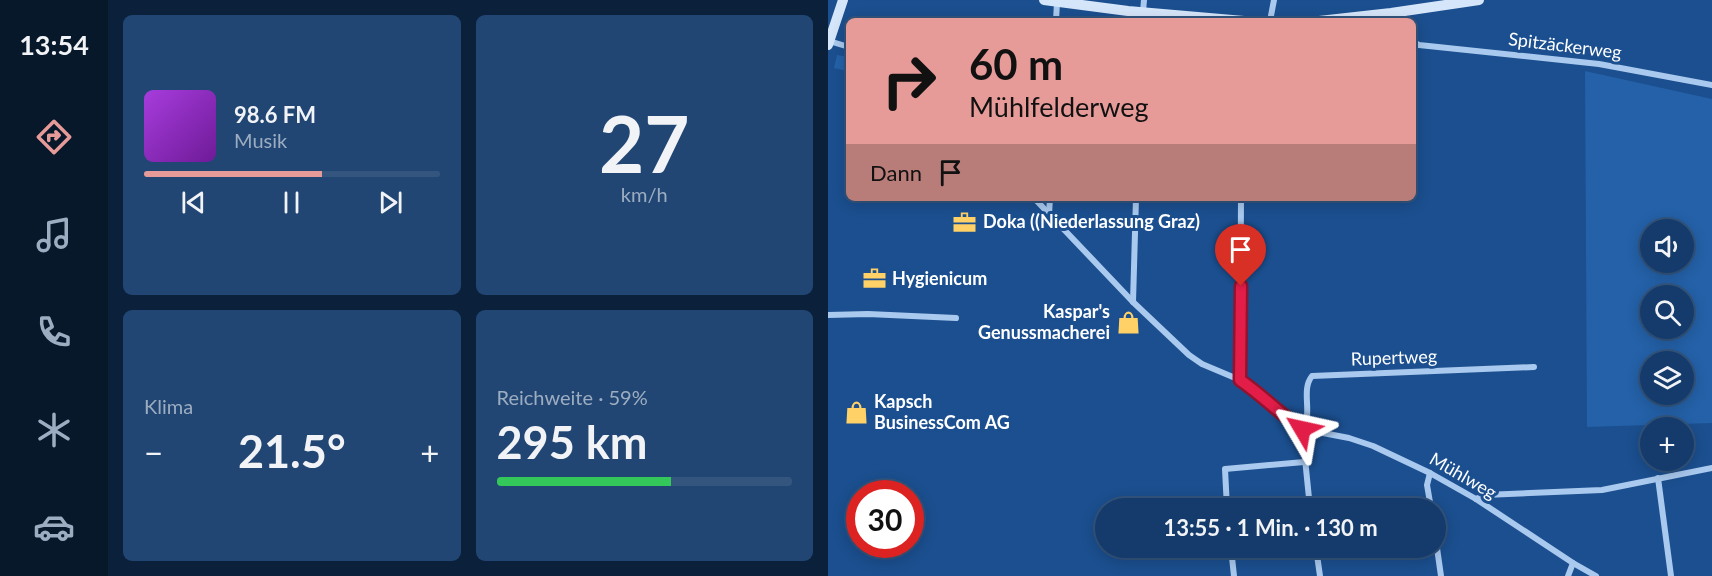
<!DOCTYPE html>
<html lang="de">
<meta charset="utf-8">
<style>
:root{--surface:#143b6b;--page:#214673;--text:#f1f3f6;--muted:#9dadc1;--line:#33557e;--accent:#e69b98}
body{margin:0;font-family:Lato,sans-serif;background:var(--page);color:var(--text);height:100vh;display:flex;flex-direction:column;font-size:22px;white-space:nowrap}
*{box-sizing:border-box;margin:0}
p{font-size:20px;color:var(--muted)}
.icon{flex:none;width:33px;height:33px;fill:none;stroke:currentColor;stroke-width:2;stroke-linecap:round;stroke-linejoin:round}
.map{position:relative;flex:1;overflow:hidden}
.drawer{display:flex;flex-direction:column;gap:15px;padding:15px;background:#0b203b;width:720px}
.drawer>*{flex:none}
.banner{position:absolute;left:18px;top:18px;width:570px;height:183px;border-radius:9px;box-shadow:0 3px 15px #0003,0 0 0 2px var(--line);background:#e69b98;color:#111;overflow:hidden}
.buttons{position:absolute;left:812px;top:219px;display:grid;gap:12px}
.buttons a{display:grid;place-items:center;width:54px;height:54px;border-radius:50%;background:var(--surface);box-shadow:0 3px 15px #0003,0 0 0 2px var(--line);font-size:30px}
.speed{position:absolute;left:18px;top:480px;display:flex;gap:12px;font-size:30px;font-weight:700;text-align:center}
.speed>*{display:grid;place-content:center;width:78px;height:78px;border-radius:50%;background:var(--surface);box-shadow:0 3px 15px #0003,0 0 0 2px var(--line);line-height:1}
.speed .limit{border:9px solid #d22;background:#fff;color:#111}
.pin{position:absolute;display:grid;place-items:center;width:51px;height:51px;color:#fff;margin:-62px -26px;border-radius:50% 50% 50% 0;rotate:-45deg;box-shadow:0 0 6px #0007}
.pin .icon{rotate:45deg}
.me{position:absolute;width:66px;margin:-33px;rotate:306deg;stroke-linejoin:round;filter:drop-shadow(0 0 4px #0008)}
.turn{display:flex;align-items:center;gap:21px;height:126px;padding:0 24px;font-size:27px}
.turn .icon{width:78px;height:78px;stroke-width:2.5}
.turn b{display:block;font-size:42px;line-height:51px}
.then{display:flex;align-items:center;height:57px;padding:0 24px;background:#0003;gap:12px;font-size:22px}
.big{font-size:45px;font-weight:700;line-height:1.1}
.drawer .tile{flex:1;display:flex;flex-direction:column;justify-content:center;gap:9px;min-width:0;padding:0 21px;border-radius:9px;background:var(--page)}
.drawer .dial{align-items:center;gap:0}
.dial b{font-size:78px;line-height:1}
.song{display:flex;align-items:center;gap:18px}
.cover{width:72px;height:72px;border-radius:9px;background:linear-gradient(135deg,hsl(280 70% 55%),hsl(280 70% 35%))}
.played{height:6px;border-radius:3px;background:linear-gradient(90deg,var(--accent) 60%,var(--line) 60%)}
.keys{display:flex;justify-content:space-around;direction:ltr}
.heat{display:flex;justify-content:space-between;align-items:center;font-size:33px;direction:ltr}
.charge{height:9px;border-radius:4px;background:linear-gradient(90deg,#34c759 59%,var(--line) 0)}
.drawer .tiles{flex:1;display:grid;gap:15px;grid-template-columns:repeat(2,1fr)}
.trip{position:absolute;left:267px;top:498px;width:351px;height:60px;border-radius:30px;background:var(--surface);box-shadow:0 3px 15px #0003,0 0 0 2px var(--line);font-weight:700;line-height:60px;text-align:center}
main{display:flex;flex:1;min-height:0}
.tabs{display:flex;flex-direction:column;width:108px;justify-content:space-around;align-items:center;background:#08182b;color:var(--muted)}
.tabs .icon{width:42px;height:42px}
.tabs .on{color:var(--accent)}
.tabs b{font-size:27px;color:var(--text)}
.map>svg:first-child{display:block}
.green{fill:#2461a8;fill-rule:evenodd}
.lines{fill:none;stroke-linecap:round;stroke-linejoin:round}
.street{stroke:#a9c9ee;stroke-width:6}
.secondary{stroke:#d6e6fa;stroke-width:10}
.route-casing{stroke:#92132f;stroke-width:15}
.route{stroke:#e11d48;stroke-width:10}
.labels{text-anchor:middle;stroke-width:6;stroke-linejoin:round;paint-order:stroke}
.street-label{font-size:18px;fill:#fff;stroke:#1b4f8f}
.poi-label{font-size:18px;font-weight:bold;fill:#fff;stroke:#1b4f8f;text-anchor:start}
</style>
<main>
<nav class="tabs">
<b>13:54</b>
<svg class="icon on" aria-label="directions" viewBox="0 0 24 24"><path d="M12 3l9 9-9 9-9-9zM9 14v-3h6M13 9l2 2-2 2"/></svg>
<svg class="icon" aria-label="music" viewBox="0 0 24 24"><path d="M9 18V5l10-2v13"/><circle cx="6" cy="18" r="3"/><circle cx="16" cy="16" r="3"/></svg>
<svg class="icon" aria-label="phone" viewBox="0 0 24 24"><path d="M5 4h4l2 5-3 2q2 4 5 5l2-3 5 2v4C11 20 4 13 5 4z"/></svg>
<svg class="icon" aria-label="climate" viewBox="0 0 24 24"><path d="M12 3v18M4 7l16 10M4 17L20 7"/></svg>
<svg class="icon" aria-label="car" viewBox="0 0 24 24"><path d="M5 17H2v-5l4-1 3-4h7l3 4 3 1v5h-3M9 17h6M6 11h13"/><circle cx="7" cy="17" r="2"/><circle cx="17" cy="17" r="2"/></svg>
</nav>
<section class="drawer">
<div class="tiles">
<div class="tile">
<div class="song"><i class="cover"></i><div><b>98.6 FM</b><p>Musik</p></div></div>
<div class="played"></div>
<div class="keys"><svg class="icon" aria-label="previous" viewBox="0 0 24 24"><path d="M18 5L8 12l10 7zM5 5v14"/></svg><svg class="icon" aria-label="pause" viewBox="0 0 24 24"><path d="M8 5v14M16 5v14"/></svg><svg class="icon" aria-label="next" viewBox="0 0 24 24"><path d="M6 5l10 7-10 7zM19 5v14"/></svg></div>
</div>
<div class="tile dial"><b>27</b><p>km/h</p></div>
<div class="tile"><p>Klima</p>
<div class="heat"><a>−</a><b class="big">21.5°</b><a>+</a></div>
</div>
<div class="tile"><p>Reichweite · 59%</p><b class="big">295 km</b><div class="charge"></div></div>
</div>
</section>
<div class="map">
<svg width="884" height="576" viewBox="0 0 884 576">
<rect width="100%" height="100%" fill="#1b4f8f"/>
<g class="green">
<path d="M 9,55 L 21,57 L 19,71 L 6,68 Z"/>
<path d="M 757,71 L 884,99 L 884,423 L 759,427 ZM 822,230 L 855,230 L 855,262 L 822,262 ZM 822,296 L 855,296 L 855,328 L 822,328 ZM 822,362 L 855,362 L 855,394 L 822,394 Z"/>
</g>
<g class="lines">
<g class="street">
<path d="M 315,12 L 316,0"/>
<path d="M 228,21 L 229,2"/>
<path d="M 442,21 L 446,0"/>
<path d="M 1,41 L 21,47"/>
<path d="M 585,42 L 591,45 L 771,64 L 884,85"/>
<path d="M 206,198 L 305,302 L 361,355 L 374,364 L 412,380 L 431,393 L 442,406 L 474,429 L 521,438 L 545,446 L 602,473 L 648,499 L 745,563 L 768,576"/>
<path d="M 221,214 L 222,198"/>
<path d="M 305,302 L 308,198"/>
<path d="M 0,315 L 40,314 L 128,318"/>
<path d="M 412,380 L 413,198"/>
<path d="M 474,429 C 486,414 472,391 484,376 L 706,367"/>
<path d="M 474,429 L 482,508"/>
<path d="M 602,473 L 599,485 L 603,508"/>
<path d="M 830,478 L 843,576"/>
<path d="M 648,499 L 657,495 L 774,490 L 884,468"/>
<path d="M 399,508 L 397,469 L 476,462"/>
<path d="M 608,541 L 613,576"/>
<path d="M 403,548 L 406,576"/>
<path d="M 488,548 L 492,576"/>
<path d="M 740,576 L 745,563"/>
</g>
<g class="secondary">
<path d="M 216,0 L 300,11 L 416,21"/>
<path d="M 491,21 L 563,13 L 651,0"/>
<path d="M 0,45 L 15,0"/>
</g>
</g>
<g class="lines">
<defs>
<path id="route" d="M 413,286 L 412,380 C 434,395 452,414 474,429"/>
</defs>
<use href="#route" class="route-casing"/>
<use href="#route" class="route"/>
</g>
<defs>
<symbol id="office-bare" viewBox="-9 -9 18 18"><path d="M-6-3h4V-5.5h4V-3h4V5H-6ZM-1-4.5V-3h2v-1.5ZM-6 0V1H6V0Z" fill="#ffd166" stroke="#1b4f8f" stroke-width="2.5" paint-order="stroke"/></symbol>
<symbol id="shop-bare" viewBox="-9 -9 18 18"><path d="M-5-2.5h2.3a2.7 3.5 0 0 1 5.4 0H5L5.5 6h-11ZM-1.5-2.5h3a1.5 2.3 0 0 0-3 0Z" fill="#ffd166" stroke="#1b4f8f" stroke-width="2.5" paint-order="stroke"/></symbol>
</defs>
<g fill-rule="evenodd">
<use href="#office-bare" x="120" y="206" width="33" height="33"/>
<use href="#office-bare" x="30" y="262" width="33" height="33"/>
<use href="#shop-bare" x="284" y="306" width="33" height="33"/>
<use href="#shop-bare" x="12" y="396" width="33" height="33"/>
</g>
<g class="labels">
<g class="street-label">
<text transform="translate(737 46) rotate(7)" y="6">Spitzäckerweg</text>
<text transform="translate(566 358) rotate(-2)" y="6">Rupertweg</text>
<text transform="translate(635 476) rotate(30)" y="6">Mühlweg</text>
</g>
<g class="poi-label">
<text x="155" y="228">Doka ((Niederlassung Graz)</text>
<text x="64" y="285">Hygienicum</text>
<text x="282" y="318" text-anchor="end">Kaspar's<tspan x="282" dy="21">Genussmacherei</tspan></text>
<text x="46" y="408">Kapsch<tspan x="46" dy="21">BusinessCom AG</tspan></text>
</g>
</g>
</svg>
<div class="buttons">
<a><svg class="icon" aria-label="sound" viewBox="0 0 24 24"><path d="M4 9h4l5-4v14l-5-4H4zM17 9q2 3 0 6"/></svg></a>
<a><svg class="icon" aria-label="search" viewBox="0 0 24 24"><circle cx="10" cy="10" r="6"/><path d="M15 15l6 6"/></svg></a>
<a><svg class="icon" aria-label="layers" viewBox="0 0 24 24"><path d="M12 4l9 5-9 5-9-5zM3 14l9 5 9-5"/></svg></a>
<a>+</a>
</div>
<div class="speed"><div class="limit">30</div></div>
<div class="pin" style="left:413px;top:286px;background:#d93025"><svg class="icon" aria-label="arrive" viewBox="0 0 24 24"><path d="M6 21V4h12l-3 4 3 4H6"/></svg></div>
<svg class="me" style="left:474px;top:429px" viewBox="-20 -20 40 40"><path d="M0-17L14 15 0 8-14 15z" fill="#e11d48" stroke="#fff" stroke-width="4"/></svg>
<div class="trip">13:55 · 1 Min. · 130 m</div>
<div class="banner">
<div class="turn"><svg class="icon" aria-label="right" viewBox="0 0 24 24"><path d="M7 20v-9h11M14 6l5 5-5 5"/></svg><div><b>60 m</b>Mühlfelderweg</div></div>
<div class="then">Dann<svg class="icon" aria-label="arrive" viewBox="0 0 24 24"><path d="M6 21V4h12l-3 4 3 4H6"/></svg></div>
</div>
</div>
</main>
